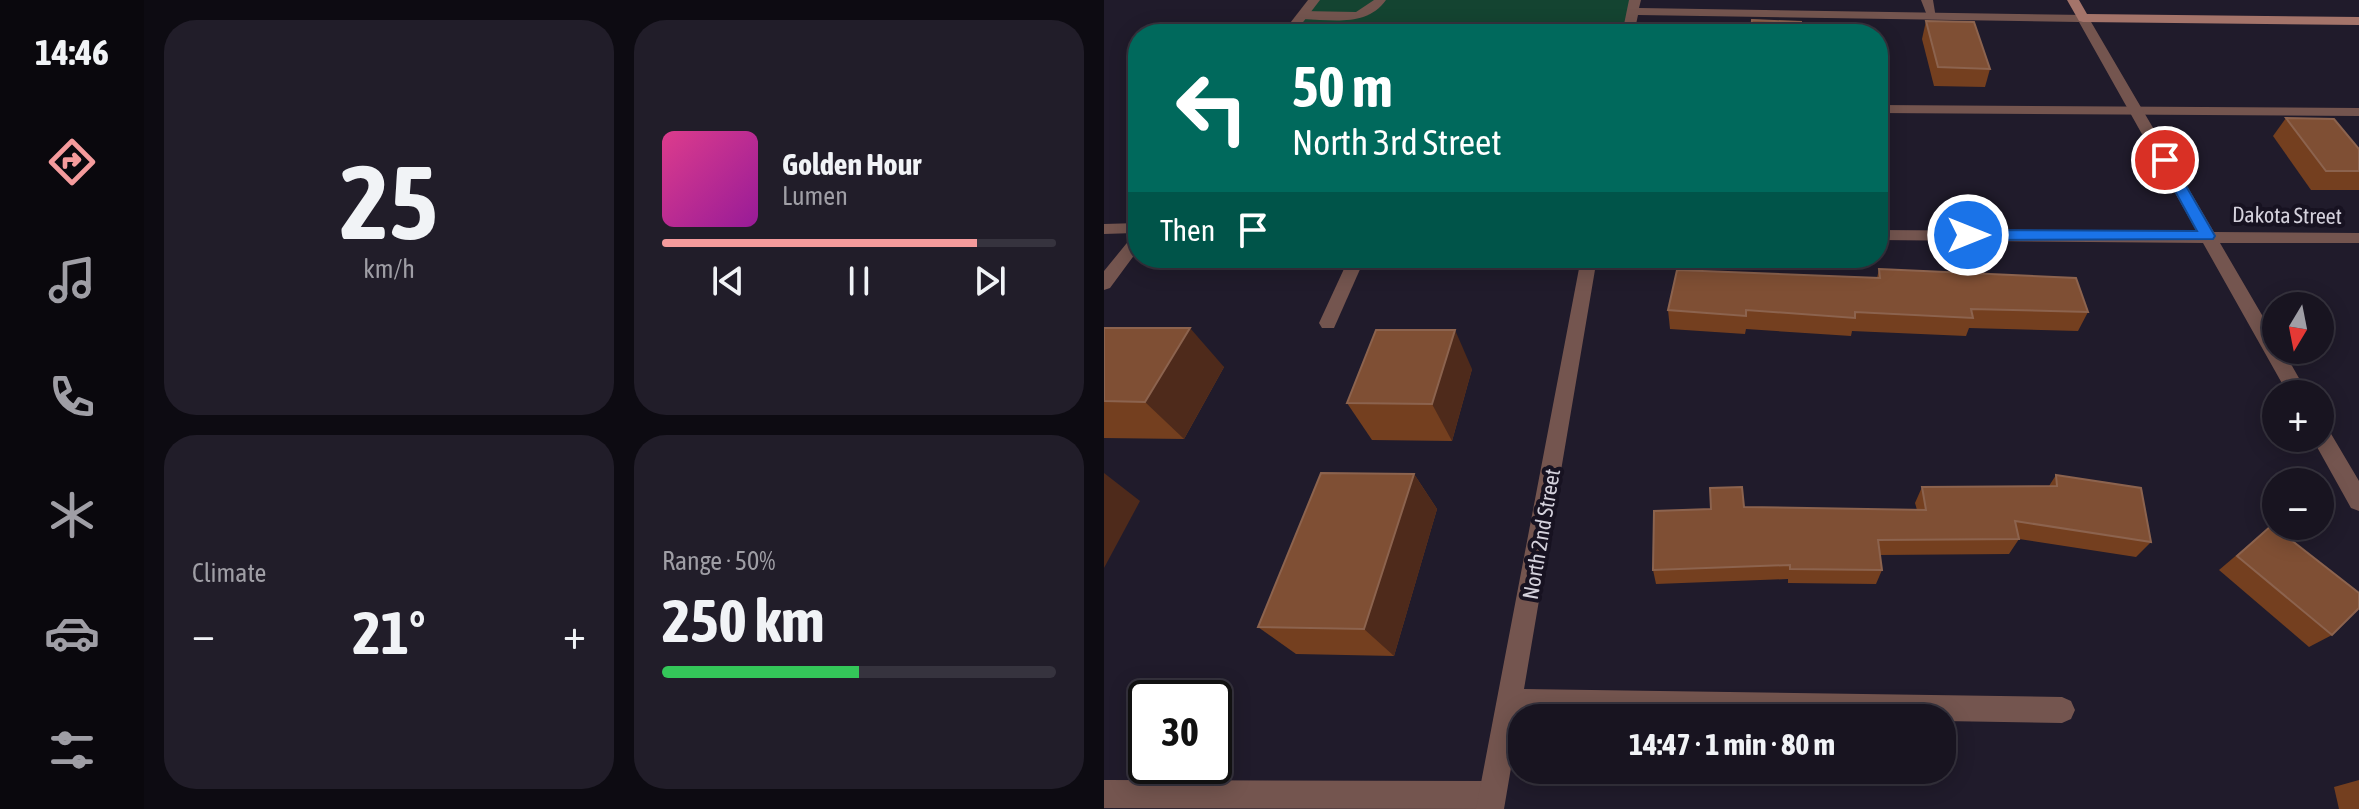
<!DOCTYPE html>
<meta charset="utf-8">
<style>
:root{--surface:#181420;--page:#211d29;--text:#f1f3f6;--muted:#9f9ea5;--line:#36333e;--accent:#f59b9c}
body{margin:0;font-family:"Asap Condensed",sans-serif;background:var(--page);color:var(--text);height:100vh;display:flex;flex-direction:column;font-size:30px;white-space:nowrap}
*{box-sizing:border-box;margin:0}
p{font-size:26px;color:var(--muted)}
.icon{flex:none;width:44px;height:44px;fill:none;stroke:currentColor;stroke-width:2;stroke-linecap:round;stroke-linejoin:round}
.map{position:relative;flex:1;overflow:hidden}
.drawer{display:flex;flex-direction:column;gap:20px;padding:20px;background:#0d0b12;width:960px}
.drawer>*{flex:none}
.banner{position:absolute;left:24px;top:24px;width:760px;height:244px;border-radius:32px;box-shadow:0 4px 20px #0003,0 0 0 2px var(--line);background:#00695c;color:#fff;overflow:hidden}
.needle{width:52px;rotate:190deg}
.fabs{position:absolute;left:1158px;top:292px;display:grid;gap:16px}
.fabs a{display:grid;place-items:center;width:72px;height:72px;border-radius:50%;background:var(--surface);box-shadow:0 4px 20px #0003,0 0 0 2px var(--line);font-size:40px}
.speed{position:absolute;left:24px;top:680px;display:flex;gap:16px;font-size:40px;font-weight:700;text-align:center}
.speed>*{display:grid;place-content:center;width:104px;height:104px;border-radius:50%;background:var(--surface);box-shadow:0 4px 20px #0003,0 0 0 2px var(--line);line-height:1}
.speed .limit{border:4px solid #111;border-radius:12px;background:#fff;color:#111}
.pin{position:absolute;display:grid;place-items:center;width:68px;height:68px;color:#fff;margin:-34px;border:4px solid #fff;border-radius:50%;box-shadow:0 2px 8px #0007}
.me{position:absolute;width:88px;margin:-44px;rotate:90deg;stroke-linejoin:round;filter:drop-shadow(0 0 6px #0008)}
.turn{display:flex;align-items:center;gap:28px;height:168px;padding:0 32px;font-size:36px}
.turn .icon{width:104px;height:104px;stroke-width:2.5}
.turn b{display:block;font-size:56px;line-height:68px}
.then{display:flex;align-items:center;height:76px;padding:0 32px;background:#0003;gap:16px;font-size:30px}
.big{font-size:60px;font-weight:700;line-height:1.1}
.drawer .card{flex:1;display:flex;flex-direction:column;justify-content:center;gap:12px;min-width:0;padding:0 28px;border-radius:32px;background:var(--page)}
.drawer .dial{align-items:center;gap:0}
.dial b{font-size:104px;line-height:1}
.song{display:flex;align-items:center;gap:24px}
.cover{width:96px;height:96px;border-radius:12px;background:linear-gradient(135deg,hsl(330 70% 55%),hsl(300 70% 35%))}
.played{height:8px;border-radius:4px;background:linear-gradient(90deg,var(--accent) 80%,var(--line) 80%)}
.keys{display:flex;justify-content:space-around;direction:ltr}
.heat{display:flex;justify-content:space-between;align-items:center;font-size:44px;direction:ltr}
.charge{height:12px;border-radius:6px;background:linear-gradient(90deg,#34c759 50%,var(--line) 0)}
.drawer .tiles{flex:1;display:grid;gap:20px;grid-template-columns:repeat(2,1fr)}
.trip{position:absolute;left:404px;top:704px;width:448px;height:80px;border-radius:32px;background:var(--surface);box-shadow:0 4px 20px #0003,0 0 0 2px var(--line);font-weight:700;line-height:80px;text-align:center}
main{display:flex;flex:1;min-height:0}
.tab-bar{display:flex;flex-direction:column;width:144px;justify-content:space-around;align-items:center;background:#0a080d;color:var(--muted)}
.tab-bar .icon{width:56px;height:56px}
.tab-bar .on{color:var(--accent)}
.tab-bar b{font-size:36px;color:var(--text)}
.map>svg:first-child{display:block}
.green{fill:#144431}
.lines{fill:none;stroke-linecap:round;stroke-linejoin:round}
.lane{fill:#74554f;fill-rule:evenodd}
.street{fill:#74554f;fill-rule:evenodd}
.secondary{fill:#a4746a;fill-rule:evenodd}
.wall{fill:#743f1f}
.shaded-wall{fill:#4e2a1b}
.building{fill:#7f4f34;stroke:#8c634e;stroke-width:2}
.route{fill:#1a73e8;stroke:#114b97;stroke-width:2}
.labels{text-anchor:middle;stroke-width:8;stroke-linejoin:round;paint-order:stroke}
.street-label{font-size:22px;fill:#d4d1dc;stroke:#171221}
</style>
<main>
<nav class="tab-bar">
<b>14:46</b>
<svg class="icon on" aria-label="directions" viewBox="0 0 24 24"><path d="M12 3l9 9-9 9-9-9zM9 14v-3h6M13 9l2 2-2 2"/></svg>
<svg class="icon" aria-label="music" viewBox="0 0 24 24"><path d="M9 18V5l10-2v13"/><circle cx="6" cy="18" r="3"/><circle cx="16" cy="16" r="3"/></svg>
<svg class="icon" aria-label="phone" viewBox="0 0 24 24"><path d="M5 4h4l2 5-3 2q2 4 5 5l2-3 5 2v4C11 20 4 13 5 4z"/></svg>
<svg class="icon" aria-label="climate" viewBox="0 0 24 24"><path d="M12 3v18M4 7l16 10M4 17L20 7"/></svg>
<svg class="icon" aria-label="car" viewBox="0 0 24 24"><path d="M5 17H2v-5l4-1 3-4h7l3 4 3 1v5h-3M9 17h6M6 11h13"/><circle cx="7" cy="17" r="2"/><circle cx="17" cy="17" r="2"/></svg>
<svg class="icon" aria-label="filters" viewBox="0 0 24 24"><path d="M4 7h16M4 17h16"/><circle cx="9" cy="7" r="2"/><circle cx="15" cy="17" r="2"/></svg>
</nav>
<section class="drawer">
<div class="tiles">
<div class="card dial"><b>25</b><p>km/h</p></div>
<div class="card">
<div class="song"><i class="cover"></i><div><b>Golden Hour</b><p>Lumen</p></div></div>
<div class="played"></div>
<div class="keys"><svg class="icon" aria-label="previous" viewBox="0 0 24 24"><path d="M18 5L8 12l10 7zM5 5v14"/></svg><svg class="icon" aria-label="pause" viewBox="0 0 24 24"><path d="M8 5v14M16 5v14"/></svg><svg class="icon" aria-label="next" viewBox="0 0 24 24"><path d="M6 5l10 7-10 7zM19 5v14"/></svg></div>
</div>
<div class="card"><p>Climate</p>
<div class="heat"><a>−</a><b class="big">21°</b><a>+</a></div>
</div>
<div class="card"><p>Range · 50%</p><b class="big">250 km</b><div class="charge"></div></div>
</div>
</section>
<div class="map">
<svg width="1255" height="809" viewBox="0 0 1255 809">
<rect width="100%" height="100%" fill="#201b2b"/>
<path class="green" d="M 210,0 L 531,0 L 524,34 L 351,34 L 353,29 L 189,27 Z"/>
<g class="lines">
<g class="lane">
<path d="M 270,0 L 282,0 C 263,27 228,20 199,19 L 193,15 L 199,11 L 252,12 Z"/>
<path d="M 817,0 L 829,0 L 832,18 L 824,18 Z"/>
<path d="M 774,105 L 1255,108 L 1255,116 L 774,113 Z"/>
<path d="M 245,258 L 261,258 L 230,328 L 218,328 L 215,323 Z"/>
<path d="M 0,780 L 388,781 L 398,785 L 402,795 L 398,805 L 388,809 L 0,808 Z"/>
</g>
<g class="street">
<path d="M 204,0 L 216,0 L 193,30 L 185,30 L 183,27 Z"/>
<path d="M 525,0 L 537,0 L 535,8 L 983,15 L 1110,232 L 1255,233 L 1255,243 L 1116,243 L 1172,339 L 1172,350 L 1179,350 L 1204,394 L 1184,394 L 1099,243 L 774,240 L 774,230 L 1093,232 L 975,22 L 534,15 L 530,34 L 518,34 Z"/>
<path d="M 34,223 L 34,250 L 6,288 L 0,290 L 0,271 L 31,233 L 0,234 L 0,224 Z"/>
<path d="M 477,258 L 493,258 L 420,689 L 958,697 L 967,701 L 971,710 L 967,719 L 958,723 L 838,721 L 838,718 L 416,715 L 400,809 L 372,809 Z"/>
<path d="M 1216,425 L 1223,427 L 1255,481 L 1255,511 L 1247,508 L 1208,438 L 1216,438 Z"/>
</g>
<path class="secondary" d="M 963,0 L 975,0 L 983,14 L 1255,17 L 1255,25 L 979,22 L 975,21 Z"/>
</g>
<g class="wall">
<path d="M 822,21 L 886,69 L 881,87 L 830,86 L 818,39 Z"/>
<path d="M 1182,118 L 1255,149 L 1255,190 L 1207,190 L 1169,136 Z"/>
<path d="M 775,269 L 984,312 L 974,331 L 865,328 L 862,336 L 748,331 L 747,336 L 642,329 L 641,334 L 566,329 L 564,310 L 773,278 Z"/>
<path d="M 0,328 L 120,367 L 80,439 L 0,438 Z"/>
<path d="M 368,369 L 348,441 L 268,440 L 243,403 Z"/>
<path d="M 310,474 L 333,509 L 290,656 L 192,654 L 154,627 Z"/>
<path d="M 952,475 L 1047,542 L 1032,557 L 915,539 L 905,554 L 776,555 L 778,570 L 772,584 L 684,583 L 684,579 L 552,584 L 549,570 L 607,509 L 640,507 L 813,510 L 811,503 L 818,487 L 945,486 Z"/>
<path d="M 1168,525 L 1228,635 L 1205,647 L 1115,570 Z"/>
<path d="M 1255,780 L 1255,809 L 1235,809 L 1230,787 Z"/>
</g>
<g class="shaded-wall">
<path d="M 86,328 L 120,367 L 80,439 L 41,402 Z"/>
<path d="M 351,330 L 368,369 L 348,441 L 328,404 Z"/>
<path d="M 0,473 L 36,501 L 0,568 Z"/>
<path d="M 310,474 L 333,509 L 290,656 L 260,629 Z"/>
</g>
<g class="building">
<path d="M 648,20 L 697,22 L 697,34 L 647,34 Z"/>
<path d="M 822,21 L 870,22 L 886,69 L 834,67 Z"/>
<path d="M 1182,118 L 1230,119 L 1255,149 L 1255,171 L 1222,171 Z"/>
<path d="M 775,269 L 972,278 L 984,312 L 867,309 L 869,318 L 751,312 L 751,318 L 642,310 L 642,316 L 564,310 L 573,270 L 776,278 Z"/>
<path d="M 0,328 L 86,328 L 41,402 L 0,401 Z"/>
<path d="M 272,330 L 351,330 L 328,404 L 243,403 Z"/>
<path d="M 217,473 L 310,474 L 260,629 L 154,627 Z"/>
<path d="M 952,475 L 1037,488 L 1047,542 L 911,521 L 915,539 L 774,540 L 778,570 L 686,569 L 686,565 L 549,570 L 550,511 L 607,509 L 606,488 L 638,487 L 640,507 L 822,510 L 818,487 L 953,486 Z"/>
<path d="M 1168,525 L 1255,593 L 1255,608 L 1228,635 L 1133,556 Z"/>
</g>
<path class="route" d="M 1061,156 L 1067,160 L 1111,236 L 1109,239 L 864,240 L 856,235 L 864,230 L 1093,231 L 1054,160 Z"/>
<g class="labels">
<g class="street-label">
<text transform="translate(1183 215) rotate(1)" y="8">Dakota Street</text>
<text transform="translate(437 534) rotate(-80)" y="8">North 2nd Street</text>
</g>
</g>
</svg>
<div class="fabs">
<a><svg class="needle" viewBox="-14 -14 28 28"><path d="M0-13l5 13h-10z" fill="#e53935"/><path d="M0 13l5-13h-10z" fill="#9f9ea5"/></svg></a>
<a>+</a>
<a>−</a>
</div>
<div class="speed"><div class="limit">30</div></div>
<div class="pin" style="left:1061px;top:160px;background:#d93025"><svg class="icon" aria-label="arrive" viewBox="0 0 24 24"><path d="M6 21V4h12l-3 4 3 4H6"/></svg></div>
<svg class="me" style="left:864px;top:235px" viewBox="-20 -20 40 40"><circle r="17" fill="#1a73e8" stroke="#fff" stroke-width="3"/><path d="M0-11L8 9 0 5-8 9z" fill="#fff"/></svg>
<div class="trip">14:47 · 1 min · 80 m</div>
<div class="banner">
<div class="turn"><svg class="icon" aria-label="left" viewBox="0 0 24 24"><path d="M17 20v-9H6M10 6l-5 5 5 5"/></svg><div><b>50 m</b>North 3rd Street</div></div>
<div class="then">Then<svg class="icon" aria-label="arrive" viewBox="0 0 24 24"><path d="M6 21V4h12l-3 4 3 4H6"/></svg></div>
</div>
</div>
</main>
